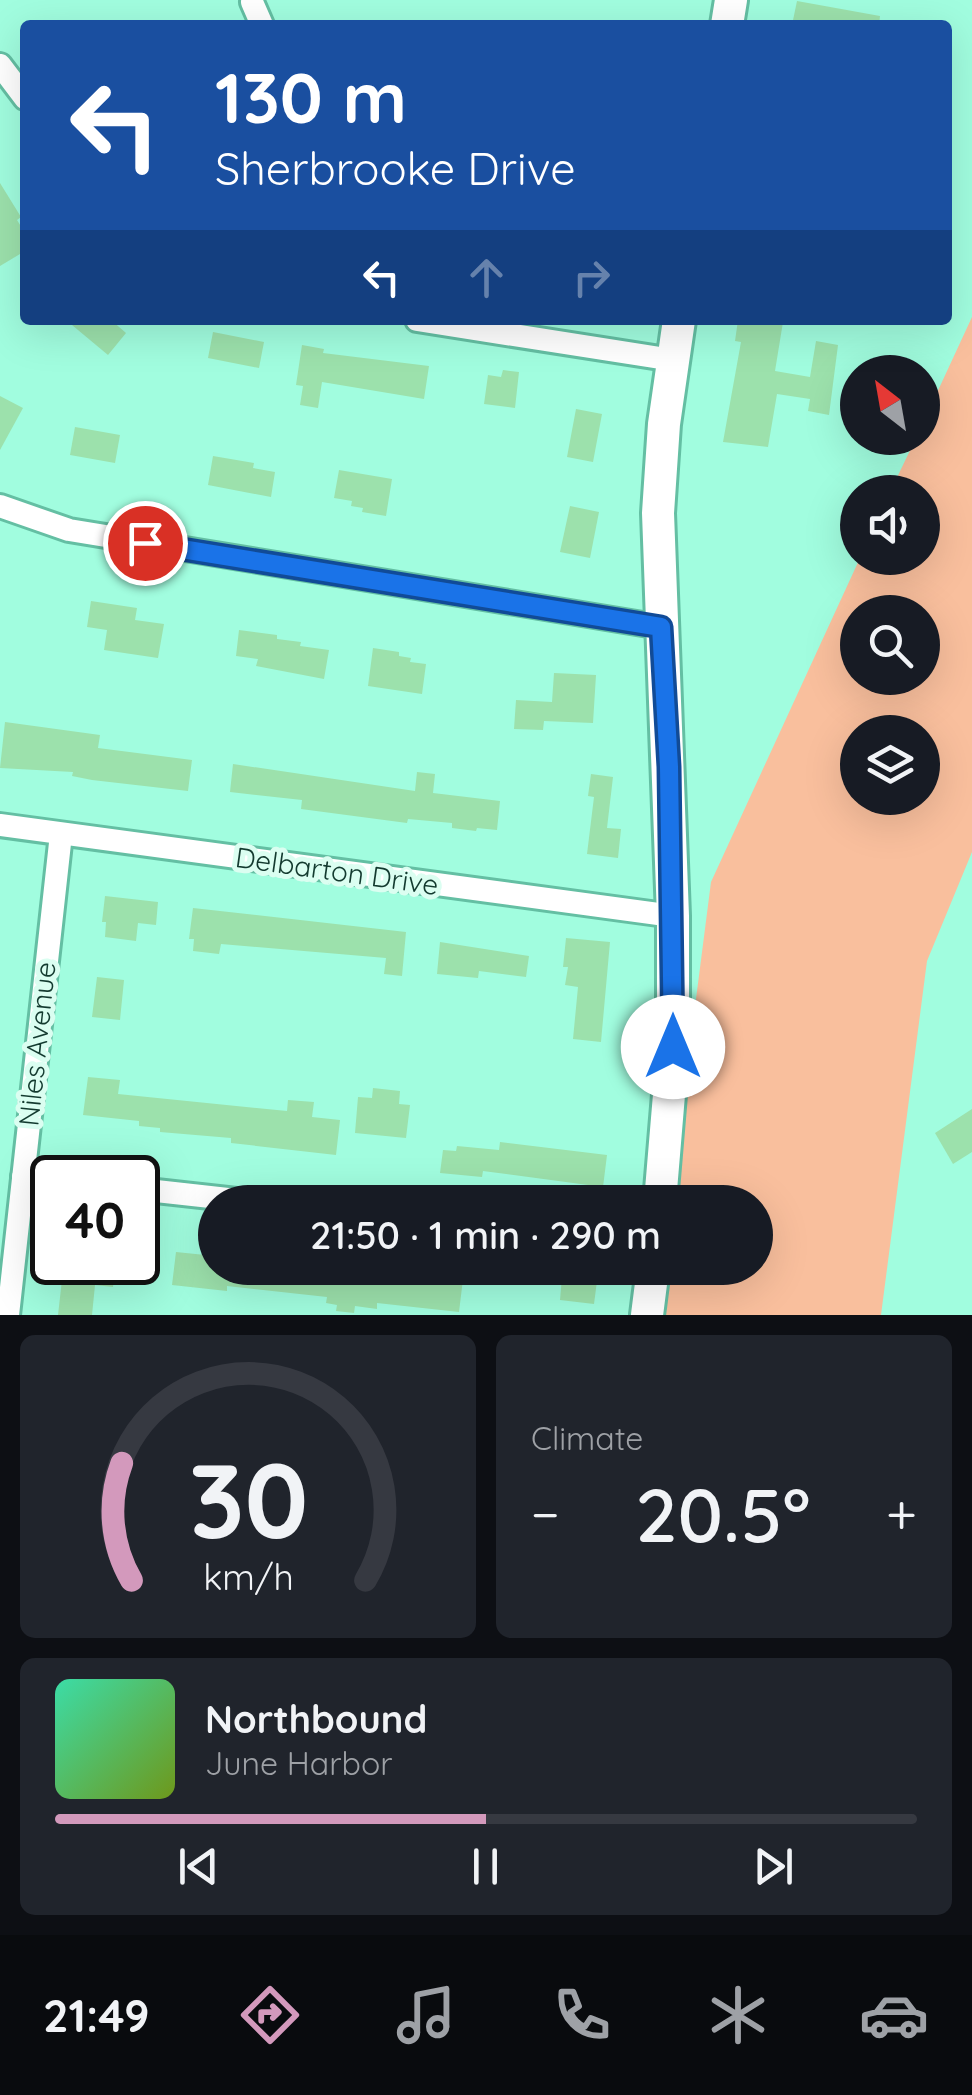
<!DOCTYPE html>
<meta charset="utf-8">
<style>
:root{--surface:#171b24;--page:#20242c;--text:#f1f3f6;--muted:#9ea1a6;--line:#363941;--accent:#d399bc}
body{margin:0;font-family:Quicksand,sans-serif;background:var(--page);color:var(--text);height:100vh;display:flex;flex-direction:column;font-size:38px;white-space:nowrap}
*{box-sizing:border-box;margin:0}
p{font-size:32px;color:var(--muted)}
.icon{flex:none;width:55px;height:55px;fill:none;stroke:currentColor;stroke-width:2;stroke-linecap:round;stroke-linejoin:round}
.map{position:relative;height:1315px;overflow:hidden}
.sheet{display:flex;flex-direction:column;gap:20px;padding:20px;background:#0d0f14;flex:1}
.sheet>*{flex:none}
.top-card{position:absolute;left:20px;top:20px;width:932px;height:305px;border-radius:10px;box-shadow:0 10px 40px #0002;background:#1a4fa0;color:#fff;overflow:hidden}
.needle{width:65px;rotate:329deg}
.tools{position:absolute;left:840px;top:355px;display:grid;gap:20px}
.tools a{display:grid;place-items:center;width:100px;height:100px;border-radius:50%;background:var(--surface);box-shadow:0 10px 40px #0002;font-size:50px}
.speed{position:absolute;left:30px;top:1155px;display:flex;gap:20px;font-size:50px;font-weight:700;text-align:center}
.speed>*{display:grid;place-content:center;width:130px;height:130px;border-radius:50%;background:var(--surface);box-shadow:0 10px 40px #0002;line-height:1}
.speed .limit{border:5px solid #111;border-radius:15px;background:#fff;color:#111}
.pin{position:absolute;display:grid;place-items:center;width:85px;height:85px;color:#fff;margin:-42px;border:5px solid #fff;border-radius:50%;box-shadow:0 2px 10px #0007}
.me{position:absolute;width:110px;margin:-55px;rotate:0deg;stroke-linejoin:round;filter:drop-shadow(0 0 8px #0008)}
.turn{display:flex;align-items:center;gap:35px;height:210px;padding:0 30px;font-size:45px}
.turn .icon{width:130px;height:130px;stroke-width:2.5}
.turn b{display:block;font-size:70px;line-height:85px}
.lanes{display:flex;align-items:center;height:95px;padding:0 30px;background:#0003;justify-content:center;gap:50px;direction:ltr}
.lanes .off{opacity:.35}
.big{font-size:75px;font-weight:600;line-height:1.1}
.sheet .widget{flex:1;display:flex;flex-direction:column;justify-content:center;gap:15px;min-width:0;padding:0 35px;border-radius:15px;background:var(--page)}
.sheet .dial{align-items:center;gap:0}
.dial svg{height:260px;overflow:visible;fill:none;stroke:var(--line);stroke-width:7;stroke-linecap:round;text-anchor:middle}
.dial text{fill:var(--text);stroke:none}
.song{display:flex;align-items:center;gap:30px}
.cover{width:120px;height:120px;border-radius:15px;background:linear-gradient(135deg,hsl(160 70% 55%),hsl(80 70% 35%))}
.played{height:10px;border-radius:5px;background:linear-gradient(90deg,var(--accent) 50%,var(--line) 50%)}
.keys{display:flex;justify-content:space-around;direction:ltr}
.heat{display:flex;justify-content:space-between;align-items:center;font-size:55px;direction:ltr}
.sheet .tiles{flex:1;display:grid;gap:20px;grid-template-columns:1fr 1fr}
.widget:last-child{grid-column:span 2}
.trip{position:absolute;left:198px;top:1185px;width:575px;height:100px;border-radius:50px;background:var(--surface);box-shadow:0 10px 40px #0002;font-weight:600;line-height:100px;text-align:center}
.tabs{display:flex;height:160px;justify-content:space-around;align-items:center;background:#090b0e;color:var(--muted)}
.tabs .icon{width:70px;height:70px}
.tabs .on{color:var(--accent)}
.tabs b{font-size:45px;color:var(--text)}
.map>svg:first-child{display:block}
.green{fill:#f9bf9d;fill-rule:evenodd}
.building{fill:#9ce1ac}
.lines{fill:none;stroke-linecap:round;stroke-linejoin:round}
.street-casing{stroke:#64bfa3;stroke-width:28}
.secondary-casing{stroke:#64bfa3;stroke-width:38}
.street{stroke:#fff;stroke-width:22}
.secondary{stroke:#fff;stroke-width:32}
.route-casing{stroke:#114b97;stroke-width:25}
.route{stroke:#1a73e8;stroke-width:18}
.labels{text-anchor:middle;stroke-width:10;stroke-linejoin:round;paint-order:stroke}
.street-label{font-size:28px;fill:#133a2f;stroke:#dbfef1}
</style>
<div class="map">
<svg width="972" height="1315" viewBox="0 0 972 1315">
<rect width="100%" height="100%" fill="#a1fddf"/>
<path class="green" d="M 972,317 L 972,852 L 927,961 L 881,1315 L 656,1315 L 662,1268 L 755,1268 L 755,1202 L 670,1202 L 711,882 L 860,558 L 922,558 L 922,492 L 890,492 L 916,438 L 922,438 L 923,423 ZM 858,612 L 922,612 L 922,678 L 858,678 ZM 858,732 L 922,732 L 922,798 L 858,798 Z"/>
<g class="building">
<path d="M 797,1 L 880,16 L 879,25 L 792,25 Z"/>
<path d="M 0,183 L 21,217 L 17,220 L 25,233 L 25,251 L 0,266 Z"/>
<path d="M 66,320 L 111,320 L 126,333 L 108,355 Z"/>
<path d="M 738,320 L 783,322 L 775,371 L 810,377 L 816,341 L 838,345 L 829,415 L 808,411 L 810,399 L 777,394 L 768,447 L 723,442 L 741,342 L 735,341 Z"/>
<path d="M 213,332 L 264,342 L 259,368 L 208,358 Z"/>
<path d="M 302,345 L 324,349 L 323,353 L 429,366 L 424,399 L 322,382 L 318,408 L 300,405 L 303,386 L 296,385 Z"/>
<path d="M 503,370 L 519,372 L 515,408 L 484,404 L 488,375 L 501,377 Z"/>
<path d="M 0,396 L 23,408 L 0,450 Z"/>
<path d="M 576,409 L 602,414 L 593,462 L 567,457 Z"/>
<path d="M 75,427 L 120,435 L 115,463 L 70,455 Z"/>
<path d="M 213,456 L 254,463 L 253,468 L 275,472 L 271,497 L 208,485 Z"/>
<path d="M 339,470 L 392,479 L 386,516 L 362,512 L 363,508 L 351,506 L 352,501 L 334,498 Z"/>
<path d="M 570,506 L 599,512 L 590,558 L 560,552 Z"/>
<path d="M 91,601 L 137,608 L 135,620 L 164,624 L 158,658 L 104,650 L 107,630 L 87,627 Z"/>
<path d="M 239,630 L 277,635 L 277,639 L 301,642 L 300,646 L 329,650 L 324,679 L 256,666 L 258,659 L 236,656 Z"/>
<path d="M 373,648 L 399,652 L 399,656 L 411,658 L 410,662 L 426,664 L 422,694 L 368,686 Z"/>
<path d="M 554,673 L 596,675 L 593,723 L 544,721 L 543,730 L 514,729 L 516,700 L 552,702 Z"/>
<path d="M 5,722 L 100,735 L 98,748 L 192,760 L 188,791 L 92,780 L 72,776 L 73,772 L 0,768 Z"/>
<path d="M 233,764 L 415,791 L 417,772 L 435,774 L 433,793 L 500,801 L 497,830 L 477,828 L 476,831 L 452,828 L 452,823 L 408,819 L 407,823 L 301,809 L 302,800 L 230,792 Z"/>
<path d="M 591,774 L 613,777 L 607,828 L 621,829 L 618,858 L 587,854 L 594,797 L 588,796 Z"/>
<path d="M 105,896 L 158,902 L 156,925 L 138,923 L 136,941 L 105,937 L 106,922 L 102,922 Z"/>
<path d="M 193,908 L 406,932 L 402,976 L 384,974 L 386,958 L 221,944 L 219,954 L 193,951 L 194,939 L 189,939 Z"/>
<path d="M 566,938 L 610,942 L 601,1042 L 573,1039 L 578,987 L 565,985 L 568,967 L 563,967 Z"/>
<path d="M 440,942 L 529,956 L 526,977 L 479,971 L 478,978 L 437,974 Z"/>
<path d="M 97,977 L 124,980 L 120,1020 L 92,1017 Z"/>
<path d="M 88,1077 L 120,1080 L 118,1094 L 287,1111 L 288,1100 L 314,1102 L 312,1117 L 340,1120 L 336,1155 L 231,1143 L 231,1138 L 160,1132 L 160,1128 L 139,1126 L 139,1121 L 83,1115 Z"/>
<path d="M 373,1088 L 400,1091 L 399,1104 L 410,1105 L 406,1138 L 355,1133 L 358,1097 L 372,1098 Z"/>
<path d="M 972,1109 L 972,1152 L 953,1164 L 935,1133 Z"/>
<path d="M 500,1142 L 607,1155 L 603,1187 L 483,1171 L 482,1177 L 440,1173 L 443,1150 L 456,1151 L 457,1146 L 499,1150 Z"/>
<path d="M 176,1252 L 215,1256 L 215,1268 L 316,1268 L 404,1277 L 404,1273 L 463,1279 L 459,1312 L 377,1303 L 377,1309 L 355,1306 L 354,1313 L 336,1311 L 337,1305 L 326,1303 L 327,1297 L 227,1286 L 227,1291 L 172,1285 Z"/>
<path d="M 64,1262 L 116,1262 L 113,1287 L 95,1285 L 92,1315 L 58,1315 Z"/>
<path d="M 562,1277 L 597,1281 L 594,1304 L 560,1300 Z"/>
</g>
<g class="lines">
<defs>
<g id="street">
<path d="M 252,2 L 262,25"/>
<path d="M 0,65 L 25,98"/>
<path d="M 417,320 L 673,360"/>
<path d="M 0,506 L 69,530 L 661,627"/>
<path d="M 0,825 L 673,916"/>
<path d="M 23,1177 L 52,1180"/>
<path d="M 138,1189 L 256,1202"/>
<path d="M 8,1315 L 61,834"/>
</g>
<g id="secondary">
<path d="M 727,25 L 731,0"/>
<path d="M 660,1202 L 673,1047 L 673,916 L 658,513 L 664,424 L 679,320"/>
<path d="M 647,1315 L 653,1268"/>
</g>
</defs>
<use href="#street" class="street-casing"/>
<use href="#secondary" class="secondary-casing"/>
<use href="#street" class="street"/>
<use href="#secondary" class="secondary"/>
</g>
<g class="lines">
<defs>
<path id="route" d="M 145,543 L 661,627 L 669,767 L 673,1047"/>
</defs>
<use href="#route" class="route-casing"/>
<use href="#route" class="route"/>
</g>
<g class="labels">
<g class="street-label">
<text transform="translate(337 871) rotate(8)" y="10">Delbarton Drive</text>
<text transform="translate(37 1044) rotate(-84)" y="10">Niles Avenue</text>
</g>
</g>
</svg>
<div class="tools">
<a><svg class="needle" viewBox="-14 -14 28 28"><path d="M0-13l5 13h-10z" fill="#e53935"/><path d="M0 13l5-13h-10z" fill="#9ea1a6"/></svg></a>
<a><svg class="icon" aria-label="sound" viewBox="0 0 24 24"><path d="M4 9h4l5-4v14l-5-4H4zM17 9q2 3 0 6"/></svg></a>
<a><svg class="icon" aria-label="search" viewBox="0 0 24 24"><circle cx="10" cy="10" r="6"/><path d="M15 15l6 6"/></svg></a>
<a><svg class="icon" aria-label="layers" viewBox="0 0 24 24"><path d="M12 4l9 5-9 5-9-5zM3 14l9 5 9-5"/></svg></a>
</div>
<div class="speed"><div class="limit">40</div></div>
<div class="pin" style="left:145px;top:543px;background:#d93025"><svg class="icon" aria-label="arrive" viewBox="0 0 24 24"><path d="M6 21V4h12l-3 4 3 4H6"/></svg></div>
<svg class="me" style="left:673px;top:1047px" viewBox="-20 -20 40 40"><circle r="19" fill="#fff"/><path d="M0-13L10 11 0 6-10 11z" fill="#1a73e8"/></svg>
<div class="trip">21:50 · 1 min · 290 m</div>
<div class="top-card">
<div class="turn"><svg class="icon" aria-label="left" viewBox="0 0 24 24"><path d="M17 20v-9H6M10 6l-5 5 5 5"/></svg><div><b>130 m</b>Sherbrooke Drive</div></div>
<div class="lanes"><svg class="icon" aria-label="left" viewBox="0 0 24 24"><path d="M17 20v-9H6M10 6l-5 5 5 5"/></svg><svg class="icon off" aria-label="ahead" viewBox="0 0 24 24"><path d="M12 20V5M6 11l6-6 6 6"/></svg><svg class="icon off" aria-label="right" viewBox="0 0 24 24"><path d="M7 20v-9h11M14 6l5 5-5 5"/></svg></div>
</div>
</div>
<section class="sheet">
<div class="tiles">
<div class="widget dial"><svg viewBox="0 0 100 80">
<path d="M14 69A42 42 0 1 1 86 69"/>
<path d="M14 69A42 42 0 0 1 11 33" stroke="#d399bc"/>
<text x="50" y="56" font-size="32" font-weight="700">30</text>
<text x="50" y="72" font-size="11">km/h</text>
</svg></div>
<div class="widget"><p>Climate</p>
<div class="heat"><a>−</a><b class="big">20.5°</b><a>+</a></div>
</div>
<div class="widget">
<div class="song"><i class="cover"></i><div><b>Northbound</b><p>June Harbor</p></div></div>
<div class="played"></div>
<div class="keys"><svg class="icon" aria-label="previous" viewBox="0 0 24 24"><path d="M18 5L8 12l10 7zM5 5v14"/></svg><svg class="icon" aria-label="pause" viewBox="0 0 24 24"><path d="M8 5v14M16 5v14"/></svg><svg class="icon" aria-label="next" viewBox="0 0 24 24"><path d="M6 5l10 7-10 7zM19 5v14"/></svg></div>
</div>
</div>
</section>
<nav class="tabs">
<b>21:49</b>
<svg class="icon on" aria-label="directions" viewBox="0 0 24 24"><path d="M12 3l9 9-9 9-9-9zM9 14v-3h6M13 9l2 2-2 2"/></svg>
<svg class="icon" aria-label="music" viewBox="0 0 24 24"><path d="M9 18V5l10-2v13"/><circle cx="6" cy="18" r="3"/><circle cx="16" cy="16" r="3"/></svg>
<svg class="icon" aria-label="phone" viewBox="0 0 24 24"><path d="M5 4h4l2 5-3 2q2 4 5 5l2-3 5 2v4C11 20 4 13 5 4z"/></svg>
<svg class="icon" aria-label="climate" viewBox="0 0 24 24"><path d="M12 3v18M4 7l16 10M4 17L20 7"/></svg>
<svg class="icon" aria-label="car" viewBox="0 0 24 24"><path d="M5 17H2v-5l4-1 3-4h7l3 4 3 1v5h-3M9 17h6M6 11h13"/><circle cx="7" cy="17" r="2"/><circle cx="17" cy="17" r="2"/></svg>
</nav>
